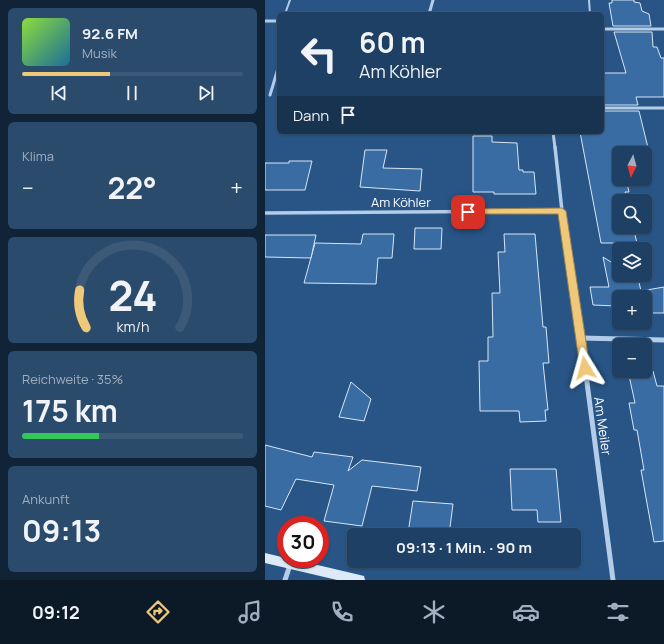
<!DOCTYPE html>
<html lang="de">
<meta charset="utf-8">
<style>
:root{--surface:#1e4064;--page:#2b4b6d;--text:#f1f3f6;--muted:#a1afbf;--line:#3c5978;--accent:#f0c879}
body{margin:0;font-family:Manrope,sans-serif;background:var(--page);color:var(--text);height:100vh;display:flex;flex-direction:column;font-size:15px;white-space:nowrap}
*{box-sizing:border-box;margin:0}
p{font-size:13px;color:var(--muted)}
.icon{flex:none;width:22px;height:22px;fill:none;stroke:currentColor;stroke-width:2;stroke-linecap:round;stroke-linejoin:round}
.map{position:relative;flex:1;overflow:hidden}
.sheet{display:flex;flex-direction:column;gap:8px;padding:8px;background:#102337;width:265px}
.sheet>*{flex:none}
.banner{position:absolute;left:12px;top:12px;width:327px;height:122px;border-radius:6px;box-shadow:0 1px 3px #0004,0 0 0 1px var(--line);background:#1e4064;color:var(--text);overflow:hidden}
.needle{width:26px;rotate:186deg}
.controls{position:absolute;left:347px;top:146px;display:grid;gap:8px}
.controls a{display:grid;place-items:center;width:40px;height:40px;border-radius:6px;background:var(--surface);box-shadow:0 1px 3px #0004,0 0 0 1px var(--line);font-size:20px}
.speed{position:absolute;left:12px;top:516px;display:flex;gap:8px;font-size:20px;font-weight:700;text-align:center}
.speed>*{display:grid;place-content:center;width:52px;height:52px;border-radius:50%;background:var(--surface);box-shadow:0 1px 3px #0004,0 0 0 1px var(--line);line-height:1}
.speed .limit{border:6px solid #d22;background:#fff;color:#111}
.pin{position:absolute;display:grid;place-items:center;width:34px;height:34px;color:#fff;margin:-17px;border-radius:8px;box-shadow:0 2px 6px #0006}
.me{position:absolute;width:44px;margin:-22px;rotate:352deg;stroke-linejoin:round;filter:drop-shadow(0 0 3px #0008)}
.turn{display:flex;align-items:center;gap:14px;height:84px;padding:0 16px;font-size:18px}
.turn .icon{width:52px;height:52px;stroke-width:2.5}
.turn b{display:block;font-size:28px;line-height:34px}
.then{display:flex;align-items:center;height:38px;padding:0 16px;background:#0003;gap:8px;font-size:15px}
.big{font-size:30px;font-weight:700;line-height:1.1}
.sheet .widget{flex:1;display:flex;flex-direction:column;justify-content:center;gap:6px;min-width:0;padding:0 14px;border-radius:6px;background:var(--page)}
.sheet .dial{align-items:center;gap:0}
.dial svg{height:104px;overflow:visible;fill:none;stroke:var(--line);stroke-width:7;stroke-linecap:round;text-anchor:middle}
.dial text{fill:var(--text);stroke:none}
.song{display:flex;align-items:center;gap:12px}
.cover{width:48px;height:48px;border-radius:6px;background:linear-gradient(135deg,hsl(90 70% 55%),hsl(200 70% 35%))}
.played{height:4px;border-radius:2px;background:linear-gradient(90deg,var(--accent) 40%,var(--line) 40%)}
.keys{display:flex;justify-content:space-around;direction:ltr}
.heat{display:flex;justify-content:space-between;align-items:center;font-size:22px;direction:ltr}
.charge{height:6px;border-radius:3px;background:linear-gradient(90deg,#34c759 35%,var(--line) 0)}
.trip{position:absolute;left:82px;top:528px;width:234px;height:40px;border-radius:6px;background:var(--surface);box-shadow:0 1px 3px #0004,0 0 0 1px var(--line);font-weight:700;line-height:40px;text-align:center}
.tabs{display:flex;height:64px;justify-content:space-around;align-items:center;background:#0c1a28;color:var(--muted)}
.tabs .icon{width:28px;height:28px}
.tabs .selected{color:var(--accent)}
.tabs b{font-size:18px;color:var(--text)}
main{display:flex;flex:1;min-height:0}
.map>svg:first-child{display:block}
.building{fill:#386ca3;stroke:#d7e6f6}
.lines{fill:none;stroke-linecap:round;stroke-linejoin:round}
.lane{stroke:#b3cde8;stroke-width:2}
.street-far2{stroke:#b3cde8;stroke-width:3}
.street-far1{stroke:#b3cde8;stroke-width:3.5}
.street{stroke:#b3cde8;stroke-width:5}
.secondary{fill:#dde9f7;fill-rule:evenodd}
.route{fill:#f0c879;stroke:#9c824f}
.labels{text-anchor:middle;stroke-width:4;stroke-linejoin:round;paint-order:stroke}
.street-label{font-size:13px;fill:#fff;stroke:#285586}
</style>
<main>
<section class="sheet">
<div class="widget">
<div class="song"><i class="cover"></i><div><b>92.6 FM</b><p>Musik</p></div></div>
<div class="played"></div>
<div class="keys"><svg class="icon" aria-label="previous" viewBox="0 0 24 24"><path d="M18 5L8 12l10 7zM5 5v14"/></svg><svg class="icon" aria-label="pause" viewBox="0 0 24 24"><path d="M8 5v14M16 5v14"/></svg><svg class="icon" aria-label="next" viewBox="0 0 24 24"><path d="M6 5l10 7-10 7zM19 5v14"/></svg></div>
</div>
<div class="widget"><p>Klima</p>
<div class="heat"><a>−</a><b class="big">22°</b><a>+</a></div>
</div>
<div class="widget dial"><svg viewBox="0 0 100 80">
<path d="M14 69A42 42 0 1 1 86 69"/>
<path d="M14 69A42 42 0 0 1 9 40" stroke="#f0c879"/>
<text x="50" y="56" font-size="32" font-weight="700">24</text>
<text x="50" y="72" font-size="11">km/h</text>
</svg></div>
<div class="widget"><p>Reichweite · 35%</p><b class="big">175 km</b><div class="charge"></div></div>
<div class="widget"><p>Ankunft</p><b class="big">09:13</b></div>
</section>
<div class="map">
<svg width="399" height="580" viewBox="0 0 399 580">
<rect width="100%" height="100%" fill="#285586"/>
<g class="building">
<path d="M 347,0 L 369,0 L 369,2 L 375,3 L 377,11 L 384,14 L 386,26 L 348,26 L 344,3 L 347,3 Z"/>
<path d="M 349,32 L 387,32 L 388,47 L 392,47 L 396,58 L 399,58 L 399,97 L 371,97 L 373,105 L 337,105 L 337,73 L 361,73 Z"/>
<path d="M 337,111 L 374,111 L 385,156 L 380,156 L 380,153 L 354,153 L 354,179 L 361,179 L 364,192 L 360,192 L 362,201 L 354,201 L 354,227 L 368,227 L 372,243 L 336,243 L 315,132 L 337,132 Z"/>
<path d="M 208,136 L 227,136 L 227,142 L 252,143 L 254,170 L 258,170 L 258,172 L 269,172 L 271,194 L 229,194 L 229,192 L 208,192 Z"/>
<path d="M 100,150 L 122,150 L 118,168 L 157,169 L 155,191 L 95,187 Z"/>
<path d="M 24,161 L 47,161 L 40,190 L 0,190 L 0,163 L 24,163 Z"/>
<path d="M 150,228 L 177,228 L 176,249 L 149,249 Z"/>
<path d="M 98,234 L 129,234 L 127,258 L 113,258 L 111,284 L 39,283 L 50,243 L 96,244 Z"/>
<path d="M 239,234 L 270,234 L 278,327 L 281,327 L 284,363 L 278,363 L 283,410 L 280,410 L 281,421 L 255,422 L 254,411 L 215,411 L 214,361 L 223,361 L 223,337 L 228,337 L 227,293 L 235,293 L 233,252 L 240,252 Z"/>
<path d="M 0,235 L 51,235 L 46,258 L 0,257 Z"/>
<path d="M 338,257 L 354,267 L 354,275 L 368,275 L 373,278 L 376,291 L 399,287 L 399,313 L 380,313 L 380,297 L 354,297 L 354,314 L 351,306 L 328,305 L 325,287 L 344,287 Z"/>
<path d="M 363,371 L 388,371 L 392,386 L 399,386 L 399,541 L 389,542 L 376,470 L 379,470 L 372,430 L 369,430 L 364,403 L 370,403 Z"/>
<path d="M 86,382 L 106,399 L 99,421 L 74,417 Z"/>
<path d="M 0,445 L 47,457 L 49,452 L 88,457 L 83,471 L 97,460 L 156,467 L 152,491 L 107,486 L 97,526 L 59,521 L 69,485 L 31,479 L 16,510 L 0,506 Z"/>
<path d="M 245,469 L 291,469 L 296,522 L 273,522 L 272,510 L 247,510 Z"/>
<path d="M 148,501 L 188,504 L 184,535 L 143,533 Z"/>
</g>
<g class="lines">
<g class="lane">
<path d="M 324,0 L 325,14"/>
<path d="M 20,14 L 25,0"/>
</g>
<g class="street-far2">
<path d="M 164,14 L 168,0"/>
<path d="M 0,21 L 14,21"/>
<path d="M 337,29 L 399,29"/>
<path d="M 5,95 L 14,65"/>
<path d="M 337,108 L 399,108"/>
<path d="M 288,132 L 290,148"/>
</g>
<g class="street-far1">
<path d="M 290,147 L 297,211 L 316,338"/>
<path d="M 0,213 L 297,211"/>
</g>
<g class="street">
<path d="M 316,337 L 348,580"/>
<path d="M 316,338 L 399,340"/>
<path d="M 20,580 L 25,565"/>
</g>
<path class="secondary" d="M 0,553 L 21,558 L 21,559 L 27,559 L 95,575 L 99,576 L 100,580 L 72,580 L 0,563 Z"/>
</g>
<path class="route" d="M 297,208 L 301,211 L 325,368 L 323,371 L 316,371 L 315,368 L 293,214 L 203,214 L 199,212 L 203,209 Z"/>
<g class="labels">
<g class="street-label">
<text x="136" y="207">Am Köhler</text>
<text transform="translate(338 426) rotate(82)" y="5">Am Meiler</text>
</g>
</g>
</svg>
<div class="controls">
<a><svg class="needle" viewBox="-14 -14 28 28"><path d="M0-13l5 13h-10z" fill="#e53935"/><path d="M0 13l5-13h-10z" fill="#a1afbf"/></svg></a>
<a><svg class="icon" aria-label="search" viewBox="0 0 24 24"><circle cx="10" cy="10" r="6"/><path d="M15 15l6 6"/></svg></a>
<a><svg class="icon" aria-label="layers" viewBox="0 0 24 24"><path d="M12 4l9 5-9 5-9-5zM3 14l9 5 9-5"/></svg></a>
<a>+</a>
<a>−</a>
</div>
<div class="speed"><div class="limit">30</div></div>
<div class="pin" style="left:203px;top:212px;background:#d93025"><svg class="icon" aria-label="arrive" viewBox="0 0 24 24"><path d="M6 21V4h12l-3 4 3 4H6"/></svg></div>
<svg class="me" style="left:320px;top:368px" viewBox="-20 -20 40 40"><path d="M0-17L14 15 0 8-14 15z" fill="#f0c879" stroke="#fff" stroke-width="4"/></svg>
<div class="trip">09:13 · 1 Min. · 90 m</div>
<div class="banner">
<div class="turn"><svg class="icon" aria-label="left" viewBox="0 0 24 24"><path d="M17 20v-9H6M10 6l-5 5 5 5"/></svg><div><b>60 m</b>Am Köhler</div></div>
<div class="then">Dann<svg class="icon" aria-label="arrive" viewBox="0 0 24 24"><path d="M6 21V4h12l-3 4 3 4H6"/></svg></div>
</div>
</div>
</main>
<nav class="tabs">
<b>09:12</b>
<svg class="icon selected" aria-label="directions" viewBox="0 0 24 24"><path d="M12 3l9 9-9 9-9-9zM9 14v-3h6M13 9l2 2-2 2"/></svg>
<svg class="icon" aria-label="music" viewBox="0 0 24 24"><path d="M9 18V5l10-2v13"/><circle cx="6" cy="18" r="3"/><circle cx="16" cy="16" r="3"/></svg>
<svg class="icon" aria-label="phone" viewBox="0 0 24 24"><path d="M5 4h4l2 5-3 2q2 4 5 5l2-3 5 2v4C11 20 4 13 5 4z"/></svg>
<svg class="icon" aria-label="climate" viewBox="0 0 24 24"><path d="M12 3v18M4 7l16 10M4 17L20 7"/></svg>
<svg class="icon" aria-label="car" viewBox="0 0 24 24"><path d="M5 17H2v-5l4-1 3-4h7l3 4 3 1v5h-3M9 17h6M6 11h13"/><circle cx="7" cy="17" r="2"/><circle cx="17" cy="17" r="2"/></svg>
<svg class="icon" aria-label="filters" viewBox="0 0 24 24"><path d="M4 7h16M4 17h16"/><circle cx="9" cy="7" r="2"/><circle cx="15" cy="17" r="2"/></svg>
</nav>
